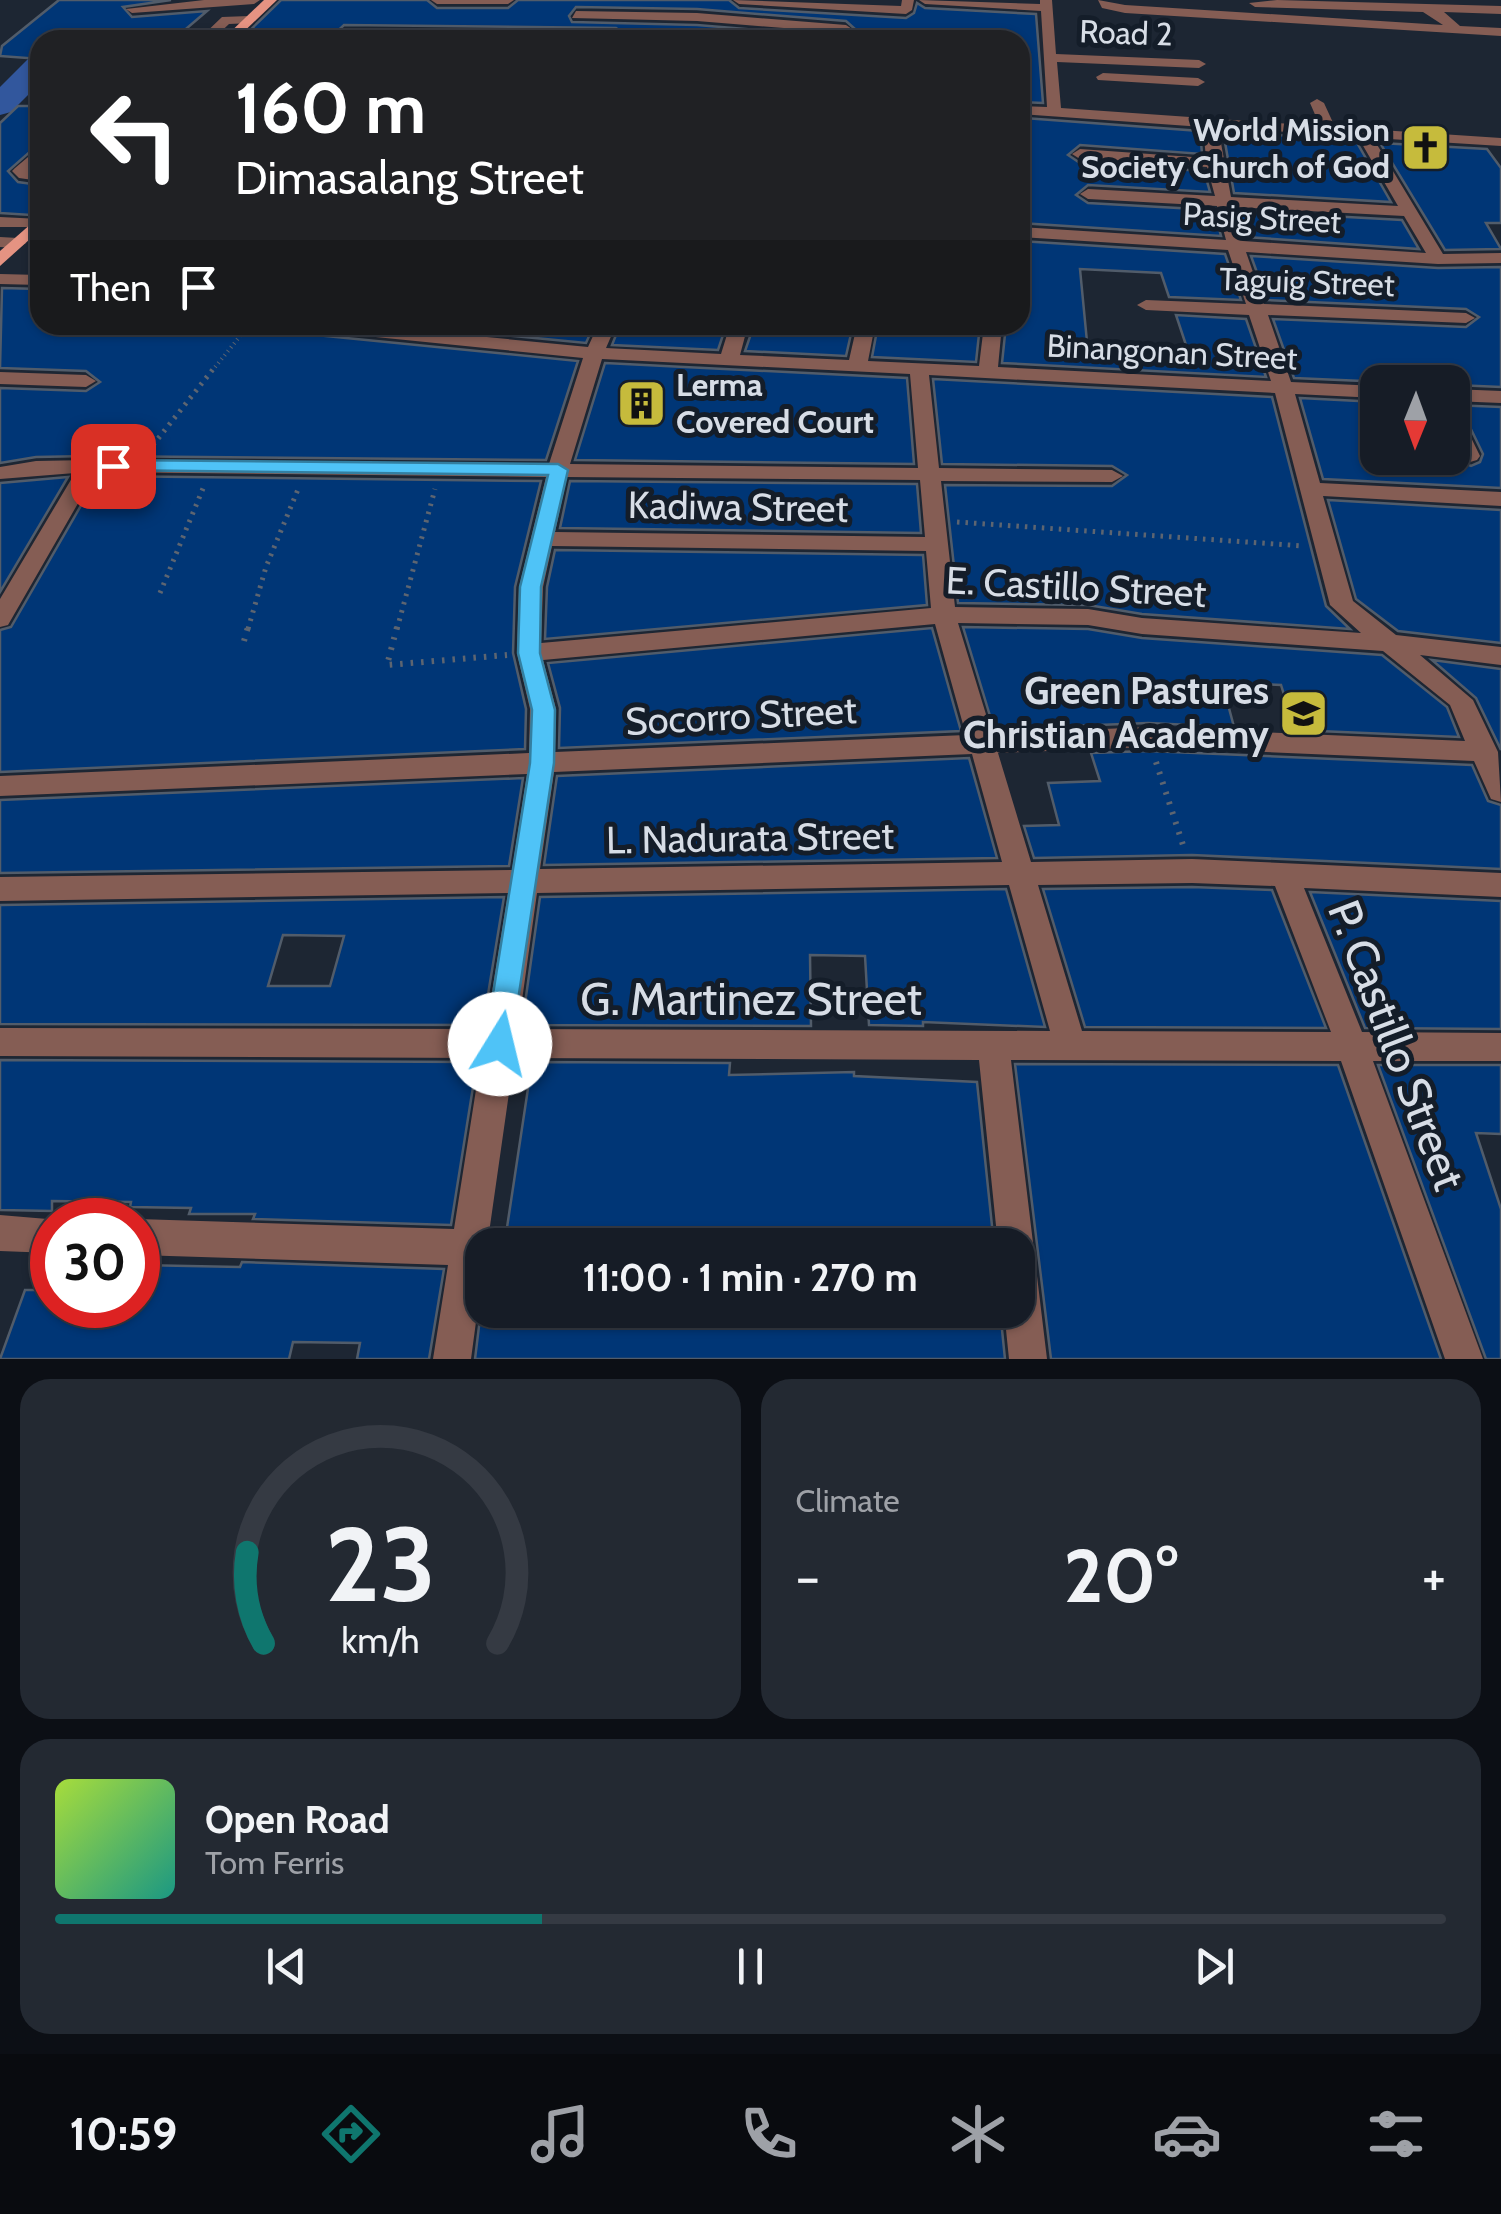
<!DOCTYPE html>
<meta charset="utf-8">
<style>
:root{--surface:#161c26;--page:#232932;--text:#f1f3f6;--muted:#9ea1a7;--line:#353a43;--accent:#0f766e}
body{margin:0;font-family:Cabin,sans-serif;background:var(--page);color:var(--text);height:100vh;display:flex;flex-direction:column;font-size:38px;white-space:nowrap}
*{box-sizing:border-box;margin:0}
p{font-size:32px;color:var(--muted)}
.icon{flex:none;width:55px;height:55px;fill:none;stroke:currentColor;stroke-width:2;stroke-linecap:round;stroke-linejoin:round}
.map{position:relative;height:1359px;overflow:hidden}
.details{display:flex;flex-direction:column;gap:20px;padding:20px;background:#0c0f15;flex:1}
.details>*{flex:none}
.top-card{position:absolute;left:30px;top:30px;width:1000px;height:305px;border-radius:30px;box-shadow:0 2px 8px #0004,0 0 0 2px var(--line);background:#202124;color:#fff;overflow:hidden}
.needle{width:65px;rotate:181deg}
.tools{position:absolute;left:1360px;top:365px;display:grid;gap:20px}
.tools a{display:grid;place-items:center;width:110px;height:110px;border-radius:20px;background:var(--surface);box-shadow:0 2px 8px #0004,0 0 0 2px var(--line);font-size:50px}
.speed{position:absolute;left:30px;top:1198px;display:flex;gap:20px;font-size:50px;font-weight:700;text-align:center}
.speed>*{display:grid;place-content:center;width:130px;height:130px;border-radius:50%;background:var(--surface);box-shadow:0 2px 8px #0004,0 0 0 2px var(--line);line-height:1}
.speed .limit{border:15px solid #d22;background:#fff;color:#111}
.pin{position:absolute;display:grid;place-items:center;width:85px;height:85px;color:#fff;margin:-42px;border-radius:20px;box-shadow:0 5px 15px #0006}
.me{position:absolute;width:110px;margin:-55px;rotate:9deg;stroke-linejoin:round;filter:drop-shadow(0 0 8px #0008)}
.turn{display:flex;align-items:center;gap:35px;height:210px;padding:0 40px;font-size:45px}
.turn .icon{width:130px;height:130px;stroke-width:2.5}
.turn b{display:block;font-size:70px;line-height:85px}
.then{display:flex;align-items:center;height:95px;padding:0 40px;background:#0003;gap:20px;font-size:38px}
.big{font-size:75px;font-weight:700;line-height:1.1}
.details .card{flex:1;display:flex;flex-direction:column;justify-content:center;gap:15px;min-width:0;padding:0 35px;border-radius:30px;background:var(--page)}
.details .dial{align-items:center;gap:0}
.dial svg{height:260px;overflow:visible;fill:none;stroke:var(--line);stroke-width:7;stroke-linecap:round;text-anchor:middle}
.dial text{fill:var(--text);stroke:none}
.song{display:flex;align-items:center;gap:30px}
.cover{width:120px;height:120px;border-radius:15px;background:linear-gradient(135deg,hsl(80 70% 55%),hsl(170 70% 35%))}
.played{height:10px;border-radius:5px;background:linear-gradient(90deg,var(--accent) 35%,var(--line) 35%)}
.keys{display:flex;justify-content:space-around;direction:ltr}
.heat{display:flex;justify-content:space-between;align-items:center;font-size:55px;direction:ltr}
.details .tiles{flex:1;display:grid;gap:20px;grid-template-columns:1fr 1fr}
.card:last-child{grid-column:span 2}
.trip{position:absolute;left:465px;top:1228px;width:570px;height:100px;border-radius:30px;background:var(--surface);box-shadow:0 2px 8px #0004,0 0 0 2px var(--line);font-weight:700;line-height:100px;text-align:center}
.tabs{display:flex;height:160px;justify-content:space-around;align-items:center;background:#090b0f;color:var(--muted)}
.tabs .icon{width:70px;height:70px}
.tabs .active{color:var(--accent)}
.tabs b{font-size:45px;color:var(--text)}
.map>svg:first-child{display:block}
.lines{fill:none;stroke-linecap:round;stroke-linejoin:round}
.river{fill:#32579d;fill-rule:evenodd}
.building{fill:#003676;stroke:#515c6a;stroke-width:2.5;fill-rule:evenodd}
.minor-tunnel{stroke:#39414e;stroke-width:14;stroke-dasharray:14 6;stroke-linecap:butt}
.path-far2{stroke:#5d6571;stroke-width:4;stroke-dasharray:1 4;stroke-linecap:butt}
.path-far1{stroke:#5d6571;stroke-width:5;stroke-dasharray:2.5 6;stroke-linecap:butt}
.path{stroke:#5d6571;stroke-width:6;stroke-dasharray:2.5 8;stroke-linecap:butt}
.minor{fill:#855d54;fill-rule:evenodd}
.major{fill:#e59382;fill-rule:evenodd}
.route{fill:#4fc3f7;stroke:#337fa1;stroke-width:2.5}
.labels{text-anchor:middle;stroke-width:10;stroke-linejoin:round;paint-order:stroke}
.far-street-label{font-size:32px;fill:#d7dde6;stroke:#141d29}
.far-poi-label{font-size:32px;font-weight:bold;fill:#d7dde6;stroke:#141d29;text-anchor:end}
.street-label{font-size:38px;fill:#d7dde6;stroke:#141d29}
.poi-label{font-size:38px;font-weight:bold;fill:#d7dde6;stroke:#141d29;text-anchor:end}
.near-street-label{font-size:45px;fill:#d7dde6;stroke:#141d29}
</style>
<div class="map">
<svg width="1501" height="1359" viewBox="0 0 1501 1359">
<rect width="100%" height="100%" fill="#1d2633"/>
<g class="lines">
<path class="river" d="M 40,56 L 40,83 L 11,112 L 0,115 L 0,87 L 29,58 Z"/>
</g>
<g class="building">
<path d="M 59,0 L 171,0 L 123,7 L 132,17 L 207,11 L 173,40 L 79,37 L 40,40 L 40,59 L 0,56 L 2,46 Z"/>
<path d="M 281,0 L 427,0 L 437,8 L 508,8 L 518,0 L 729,0 L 739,8 L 906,18 L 914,13 L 917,3 L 925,8 L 1036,14 L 1043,103 L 1020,102 L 1020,40 L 731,40 L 721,32 L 680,30 L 671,40 L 623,40 L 626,35 L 616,28 L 344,25 L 328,40 L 240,40 ZM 576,7 L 697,9 L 846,21 L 856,30 L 846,37 L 697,25 L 572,22 L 569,16 Z"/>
<path d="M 18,106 L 40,106 L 40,143 L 8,171 L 18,182 L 40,185 L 40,204 L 31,215 L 0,213 L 0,123 Z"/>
<path d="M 1024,118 L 1200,131 L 1202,154 L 1080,145 L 1068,155 L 1080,163 L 1204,171 L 1210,192 L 1088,185 L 1076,195 L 1088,203 L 1214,210 L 1221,236 L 1020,223 Z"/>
<path d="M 1223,131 L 1356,141 L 1391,202 L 1234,193 Z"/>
<path d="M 1380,143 L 1487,149 L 1501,168 L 1501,223 L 1486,223 L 1501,249 L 1445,250 Z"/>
<path d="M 1238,211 L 1402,220 L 1419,249 L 1246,237 Z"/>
<path d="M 1020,241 L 1225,254 L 1241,300 L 1169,297 L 1161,273 L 1080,269 L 1088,352 L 1190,357 L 1176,315 L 1246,319 L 1266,377 L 1002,363 L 1006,325 L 1020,325 Z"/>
<path d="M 1251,256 L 1438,268 L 1501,267 L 1501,387 L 1294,378 L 1273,319 L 1466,327 L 1479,317 L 1466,309 L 1267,300 Z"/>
<path d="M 2,288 L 40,289 L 40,325 L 294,325 L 306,334 L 578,361 L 546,460 L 89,456 L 36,457 L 0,463 L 0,388 L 86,391 L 100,382 L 86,371 L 0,368 Z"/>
<path d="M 402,325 L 594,325 L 586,343 Z"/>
<path d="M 620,325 L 717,325 L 726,326 L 718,350 L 612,345 Z"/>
<path d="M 754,325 L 853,325 L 846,356 L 745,351 Z"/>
<path d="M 878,325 L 980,325 L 976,362 L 872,357 Z"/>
<path d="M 605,363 L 907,378 L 914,464 L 575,460 Z"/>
<path d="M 933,379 L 1272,397 L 1326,606 L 1350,629 L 1142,614 L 1088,605 L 958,603 L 945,485 L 1112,486 L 1127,475 L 1112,466 L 942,464 Z"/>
<path d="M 1300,398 L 1378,402 L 1378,458 L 1452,458 L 1452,451 L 1461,462 L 1471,466 L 1480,462 L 1483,454 L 1465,417 L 1452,410 L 1452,405 L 1501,407 L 1501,488 L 1323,479 Z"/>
<path d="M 98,476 L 541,481 L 515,587 L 513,653 L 526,709 L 525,749 L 0,772 L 0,630 L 11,627 Z"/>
<path d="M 68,477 L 0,592 L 0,483 Z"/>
<path d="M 570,481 L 917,484 L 921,533 L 560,528 Z"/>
<path d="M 1328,500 L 1501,510 L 1501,643 L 1398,631 L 1356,599 Z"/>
<path d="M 555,550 L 923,555 L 927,605 L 545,639 L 547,587 Z"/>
<path d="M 963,627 L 1088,629 L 1142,638 L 1382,655 L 1447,707 L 1459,737 L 1295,730 L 1281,685 L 1222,682 L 1234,727 L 1148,723 L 994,729 Z"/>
<path d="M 932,628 L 961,731 L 559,748 L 560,708 L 548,663 Z"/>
<path d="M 1432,660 L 1501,669 L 1501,750 L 1476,698 Z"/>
<path d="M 1148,751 L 1472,765 L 1488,801 L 1501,805 L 1501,869 L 1192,855 L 1034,858 L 1024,826 L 1059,825 L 1048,783 L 1100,781 L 1091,753 Z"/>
<path d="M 969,758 L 997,858 L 544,865 L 557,776 Z"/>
<path d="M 523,778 L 509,866 L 0,873 L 0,800 Z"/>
<path d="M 1192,887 L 1272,890 L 1326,1028 L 1085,1027 L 1043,889 Z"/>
<path d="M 1006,889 L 1045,1027 L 923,1022 L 923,1026 L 869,1025 L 865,956 L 810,955 L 811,1026 L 522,1025 L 540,897 Z"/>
<path d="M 1310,892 L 1501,901 L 1501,1029 L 1365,1028 Z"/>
<path d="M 504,897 L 483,1025 L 0,1024 L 0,905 ZM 283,935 L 344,936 L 330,986 L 268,986 Z"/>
<path d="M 0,1060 L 477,1062 L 451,1225 L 253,1219 L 255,1214 L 189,1214 L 191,1208 L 130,1207 L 131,1202 L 52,1201 L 52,1211 L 0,1210 Z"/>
<path d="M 532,1062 L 730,1063 L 729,1075 L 854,1072 L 854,1076 L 977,1082 L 994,1245 L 797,1240 L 797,1233 L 660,1232 L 660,1237 L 506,1234 Z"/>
<path d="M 1015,1064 L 1338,1065 L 1441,1359 L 1051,1359 Z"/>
<path d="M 1378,1065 L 1501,1065 L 1501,1134 L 1476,1133 L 1501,1209 L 1501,1359 L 1486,1359 Z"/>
<path d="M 242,1262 L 444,1269 L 429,1359 L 357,1359 L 360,1343 L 293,1342 L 289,1359 L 0,1359 L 25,1290 L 52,1290 L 52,1305 L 138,1305 L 138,1265 L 240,1267 Z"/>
<path d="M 481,1310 L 1000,1310 L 1005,1359 L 475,1359 Z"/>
</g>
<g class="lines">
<path class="minor-tunnel" d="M 616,36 L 680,38"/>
<g class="path-far2">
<path d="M 263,32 L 321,33"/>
<path d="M 212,371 L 249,325"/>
</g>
<g class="path-far1">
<path d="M 153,445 L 214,368"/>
<path d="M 957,522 L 1304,546"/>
<path d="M 160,593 L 204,486"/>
<path d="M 248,629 L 266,567 L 299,487"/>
<path d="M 397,629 L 435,489"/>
</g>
<g class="path">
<path d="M 397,627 L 387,665 L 507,655"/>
<path d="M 244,641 L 248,627"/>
<path d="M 1156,762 L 1183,845"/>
</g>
<g class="minor">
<path d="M 204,0 L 260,0 L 254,4 L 132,13 L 126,9 Z"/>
<path d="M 431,0 L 514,0 L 508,4 L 437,4 Z"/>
<path d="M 733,0 L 901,6 L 902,0 L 914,0 L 912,10 L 906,14 L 739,4 Z"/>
<path d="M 919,0 L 1040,4 L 1040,0 L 1052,0 L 1056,54 L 1199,60 L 1206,64 L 1199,68 L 1057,62 L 1061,108 L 1320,126 L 1310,103 L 1317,99 L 1324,103 L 1335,127 L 1501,138 L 1501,146 L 1373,138 L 1443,254 L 1501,253 L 1501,263 L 1438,264 L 1246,252 L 1264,304 L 1466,313 L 1475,318 L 1466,323 L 1268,315 L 1291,382 L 1378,386 L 1378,398 L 1295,394 L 1320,483 L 1501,492 L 1501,506 L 1323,496 L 1353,601 L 1396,635 L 1501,647 L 1501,665 L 1420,655 L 1473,700 L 1498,752 L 1501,802 L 1491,799 L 1474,761 L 1148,747 L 998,753 L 1031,862 L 1192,859 L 1501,873 L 1501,897 L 1304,888 L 1362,1032 L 1501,1033 L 1501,1061 L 1373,1061 L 1483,1359 L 1445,1359 L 1341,1061 L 1011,1060 L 1047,1359 L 1009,1359 L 1004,1310 L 1018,1310 L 1018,1245 L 998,1245 L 979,1060 L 514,1058 L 489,1233 L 495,1235 L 499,1245 L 482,1245 L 482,1277 L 471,1359 L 433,1359 L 448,1265 L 138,1255 L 138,1219 L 454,1229 L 481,1058 L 0,1056 L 0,1028 L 486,1029 L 508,893 L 0,901 L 0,877 L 512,870 L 527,774 L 0,796 L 0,776 L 529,753 L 530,709 L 517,653 L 519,587 L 546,477 L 96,472 L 8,625 L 0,627 L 0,599 L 75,473 L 0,479 L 0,467 L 36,461 L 89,460 L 549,464 L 583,358 L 306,330 L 297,325 L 363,325 L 588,347 L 598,325 L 616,325 L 606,348 L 721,354 L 730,325 L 748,325 L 740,355 L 849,360 L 857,325 L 875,325 L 868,361 L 979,366 L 984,325 L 1002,325 L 998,367 L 1271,381 L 1249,315 L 1146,310 L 1137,305 L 1146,300 L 1246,304 L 1228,250 L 1020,237 L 1020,227 L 1226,240 L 1217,206 L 1088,199 L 1080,194 L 1088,189 L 1215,196 L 1207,167 L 1080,159 L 1072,154 L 1080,149 L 1206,158 L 1203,127 L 1020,114 L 1020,106 L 1047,107 L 1041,11 L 925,4 ZM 1218,127 L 1358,137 L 1398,206 L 1231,197 ZM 1233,207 L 1404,216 L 1426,253 L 1243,241 ZM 602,359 L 910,374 L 918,468 L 570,464 ZM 929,375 L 1275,393 L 1330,605 L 1361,633 L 1142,618 L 1088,609 L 955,607 L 941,481 L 1112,482 L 1123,476 L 1112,470 L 939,468 ZM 567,477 L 920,480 L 925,537 L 555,532 ZM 552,546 L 926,551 L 931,608 L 541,643 L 543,587 ZM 958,623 L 1088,625 L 1142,634 L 1383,651 L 1450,705 L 1465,741 L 1148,727 L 992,734 ZM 935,624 L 966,735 L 555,752 L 556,709 L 543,660 ZM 972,754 L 1002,862 L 540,869 L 554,772 ZM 1192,883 L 1275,886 L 1331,1032 L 1082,1031 L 1038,885 ZM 1009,885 L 1050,1031 L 518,1029 L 537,893 Z"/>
<path d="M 1098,0 L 1125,5 L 1443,25 L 1423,12 L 1255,7 L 1249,3 L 1277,0 L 1501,6 L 1501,14 L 1444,12 L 1460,26 L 1501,28 L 1501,36 L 1125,13 L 1102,8 Z"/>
<path d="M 576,11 L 697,13 L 846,25 L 852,29 L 846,33 L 697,21 L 572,18 Z"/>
<path d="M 249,16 L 253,17 L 253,23 L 229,24 L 212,40 L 198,40 L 222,17 Z"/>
<path d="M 344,29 L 616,32 L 622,36 L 616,40 L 348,37 L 332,40 Z"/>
<path d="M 680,34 L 721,36 L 727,40 L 675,40 Z"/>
<path d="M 1103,73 L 1198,78 L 1205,82 L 1198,86 L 1098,80 L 1096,77 Z"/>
<path d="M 40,147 L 40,160 L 29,171 L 40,171 L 40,181 L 19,178 L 12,171 L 15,168 Z"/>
<path d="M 0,217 L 40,219 L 40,227 L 0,227 Z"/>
<path d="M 0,237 L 18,238 L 26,243 L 18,248 L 0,247 Z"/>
<path d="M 0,274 L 40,275 L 40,285 L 0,284 Z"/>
<path d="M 0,372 L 86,375 L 96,381 L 86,387 L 0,384 Z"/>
<path d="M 1452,389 L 1501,391 L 1501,403 L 1452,401 Z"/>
<path d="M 1452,413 L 1462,419 L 1480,456 L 1477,460 L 1470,462 C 1450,456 1452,431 1452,413 Z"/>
<path d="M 0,1215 L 59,1220 L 52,1220 L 52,1253 L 0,1251 Z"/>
</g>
<g class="major">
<path d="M 264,0 L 277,0 L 235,40 L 222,40 Z"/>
<path d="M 40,216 L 40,230 L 0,266 L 0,251 Z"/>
</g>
</g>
<path class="route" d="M 113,460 L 558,464 L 568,470 L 541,587 L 540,653 L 555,710 L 554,763 L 510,1053 L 500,1057 L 489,1053 L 485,1044 L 530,763 L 532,710 L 518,653 L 520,587 L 548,475 L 106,470 L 106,462 Z"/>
<defs>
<symbol id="church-square" viewBox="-11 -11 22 22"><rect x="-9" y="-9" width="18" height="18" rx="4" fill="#c6bb3c" stroke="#141d29"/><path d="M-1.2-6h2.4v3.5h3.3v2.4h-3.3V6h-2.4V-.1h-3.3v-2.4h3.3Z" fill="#111"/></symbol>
<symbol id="building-square" viewBox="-11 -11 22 22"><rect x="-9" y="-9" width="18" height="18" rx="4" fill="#c6bb3c" stroke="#141d29"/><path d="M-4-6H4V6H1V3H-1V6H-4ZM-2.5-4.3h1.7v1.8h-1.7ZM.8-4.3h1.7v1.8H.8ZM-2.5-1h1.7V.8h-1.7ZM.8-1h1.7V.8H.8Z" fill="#111"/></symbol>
<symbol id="school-square" viewBox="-11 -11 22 22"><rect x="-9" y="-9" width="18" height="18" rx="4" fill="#c6bb3c" stroke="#141d29"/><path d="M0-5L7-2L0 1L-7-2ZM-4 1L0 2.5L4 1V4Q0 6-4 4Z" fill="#111"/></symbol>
</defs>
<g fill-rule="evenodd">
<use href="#church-square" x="1398" y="120" width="55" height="55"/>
<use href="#building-square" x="614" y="376" width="55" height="55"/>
<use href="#school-square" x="1276" y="686" width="55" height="55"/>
</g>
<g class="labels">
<g class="far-street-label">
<text transform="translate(1126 33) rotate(2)" y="11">Road 2</text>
<text transform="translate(1262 218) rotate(3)" y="11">Pasig Street</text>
<text transform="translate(1307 282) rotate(2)" y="11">Taguig Street</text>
<text transform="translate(1172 352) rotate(3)" y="11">Binangonan Street</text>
</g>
<g class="far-poi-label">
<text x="1390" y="141">World Mission<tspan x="1390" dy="37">Society Church of God</tspan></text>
<text x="676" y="396" text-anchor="start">Lerma<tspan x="676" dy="37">Covered Court</tspan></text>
</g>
<g class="street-label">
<text transform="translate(738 507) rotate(1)" y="13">Kadiwa Street</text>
<text transform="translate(1076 587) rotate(3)" y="13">E. Castillo Street</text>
<text transform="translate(741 716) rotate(-3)" y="13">Socorro Street</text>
<text transform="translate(750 838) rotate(-1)" y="13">L. Nadurata Street</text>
</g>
<g class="poi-label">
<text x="1269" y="704">Green Pastures<tspan x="1269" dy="44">Christian Academy</tspan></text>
</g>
<g class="near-street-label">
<text x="751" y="1015">G. Martinez Street</text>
<text transform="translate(1397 1045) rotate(69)" y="16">P. Castillo Street</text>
</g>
</g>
</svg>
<div class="tools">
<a><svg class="needle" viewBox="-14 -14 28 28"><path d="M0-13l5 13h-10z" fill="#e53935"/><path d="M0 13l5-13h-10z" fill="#9ea1a7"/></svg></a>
</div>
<div class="speed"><div class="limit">30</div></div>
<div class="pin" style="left:113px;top:466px;background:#d93025"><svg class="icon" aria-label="arrive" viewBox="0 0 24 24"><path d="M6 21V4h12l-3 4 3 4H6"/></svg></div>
<svg class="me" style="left:500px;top:1044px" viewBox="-20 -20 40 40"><circle r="19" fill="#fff"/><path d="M0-13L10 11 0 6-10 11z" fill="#4fc3f7"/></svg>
<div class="trip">11:00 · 1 min · 270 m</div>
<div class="top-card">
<div class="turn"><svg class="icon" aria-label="left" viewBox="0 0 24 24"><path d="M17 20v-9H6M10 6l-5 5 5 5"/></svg><div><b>160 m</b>Dimasalang Street</div></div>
<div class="then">Then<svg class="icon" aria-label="arrive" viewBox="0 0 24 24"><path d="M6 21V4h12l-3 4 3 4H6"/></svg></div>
</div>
</div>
<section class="details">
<div class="tiles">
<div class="card dial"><svg viewBox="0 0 100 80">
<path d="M14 69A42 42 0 1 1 86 69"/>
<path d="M14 69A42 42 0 0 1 9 41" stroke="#0f766e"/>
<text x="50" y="56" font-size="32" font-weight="700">23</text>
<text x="50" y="72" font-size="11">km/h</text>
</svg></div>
<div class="card"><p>Climate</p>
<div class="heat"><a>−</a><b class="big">20°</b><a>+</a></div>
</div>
<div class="card">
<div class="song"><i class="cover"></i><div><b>Open Road</b><p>Tom Ferris</p></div></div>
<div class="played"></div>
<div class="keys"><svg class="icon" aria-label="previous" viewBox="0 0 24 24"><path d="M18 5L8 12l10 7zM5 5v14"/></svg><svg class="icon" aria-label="pause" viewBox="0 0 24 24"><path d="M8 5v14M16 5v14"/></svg><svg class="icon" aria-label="next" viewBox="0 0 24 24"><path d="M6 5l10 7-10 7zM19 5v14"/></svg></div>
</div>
</div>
</section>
<nav class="tabs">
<b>10:59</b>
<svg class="icon active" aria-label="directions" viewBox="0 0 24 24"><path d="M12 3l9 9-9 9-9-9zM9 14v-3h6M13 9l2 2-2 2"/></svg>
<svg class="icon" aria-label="music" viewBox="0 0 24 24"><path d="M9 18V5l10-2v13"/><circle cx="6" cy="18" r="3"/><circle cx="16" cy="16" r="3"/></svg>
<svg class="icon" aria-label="phone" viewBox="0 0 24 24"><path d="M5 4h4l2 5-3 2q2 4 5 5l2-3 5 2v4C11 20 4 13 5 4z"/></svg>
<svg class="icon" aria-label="climate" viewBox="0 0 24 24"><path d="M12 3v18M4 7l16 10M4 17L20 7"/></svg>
<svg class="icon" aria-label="car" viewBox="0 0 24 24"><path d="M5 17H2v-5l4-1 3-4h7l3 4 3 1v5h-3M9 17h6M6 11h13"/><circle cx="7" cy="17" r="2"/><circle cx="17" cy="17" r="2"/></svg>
<svg class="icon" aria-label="filters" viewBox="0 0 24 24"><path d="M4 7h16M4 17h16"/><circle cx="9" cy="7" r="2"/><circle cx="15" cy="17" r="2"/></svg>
</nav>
